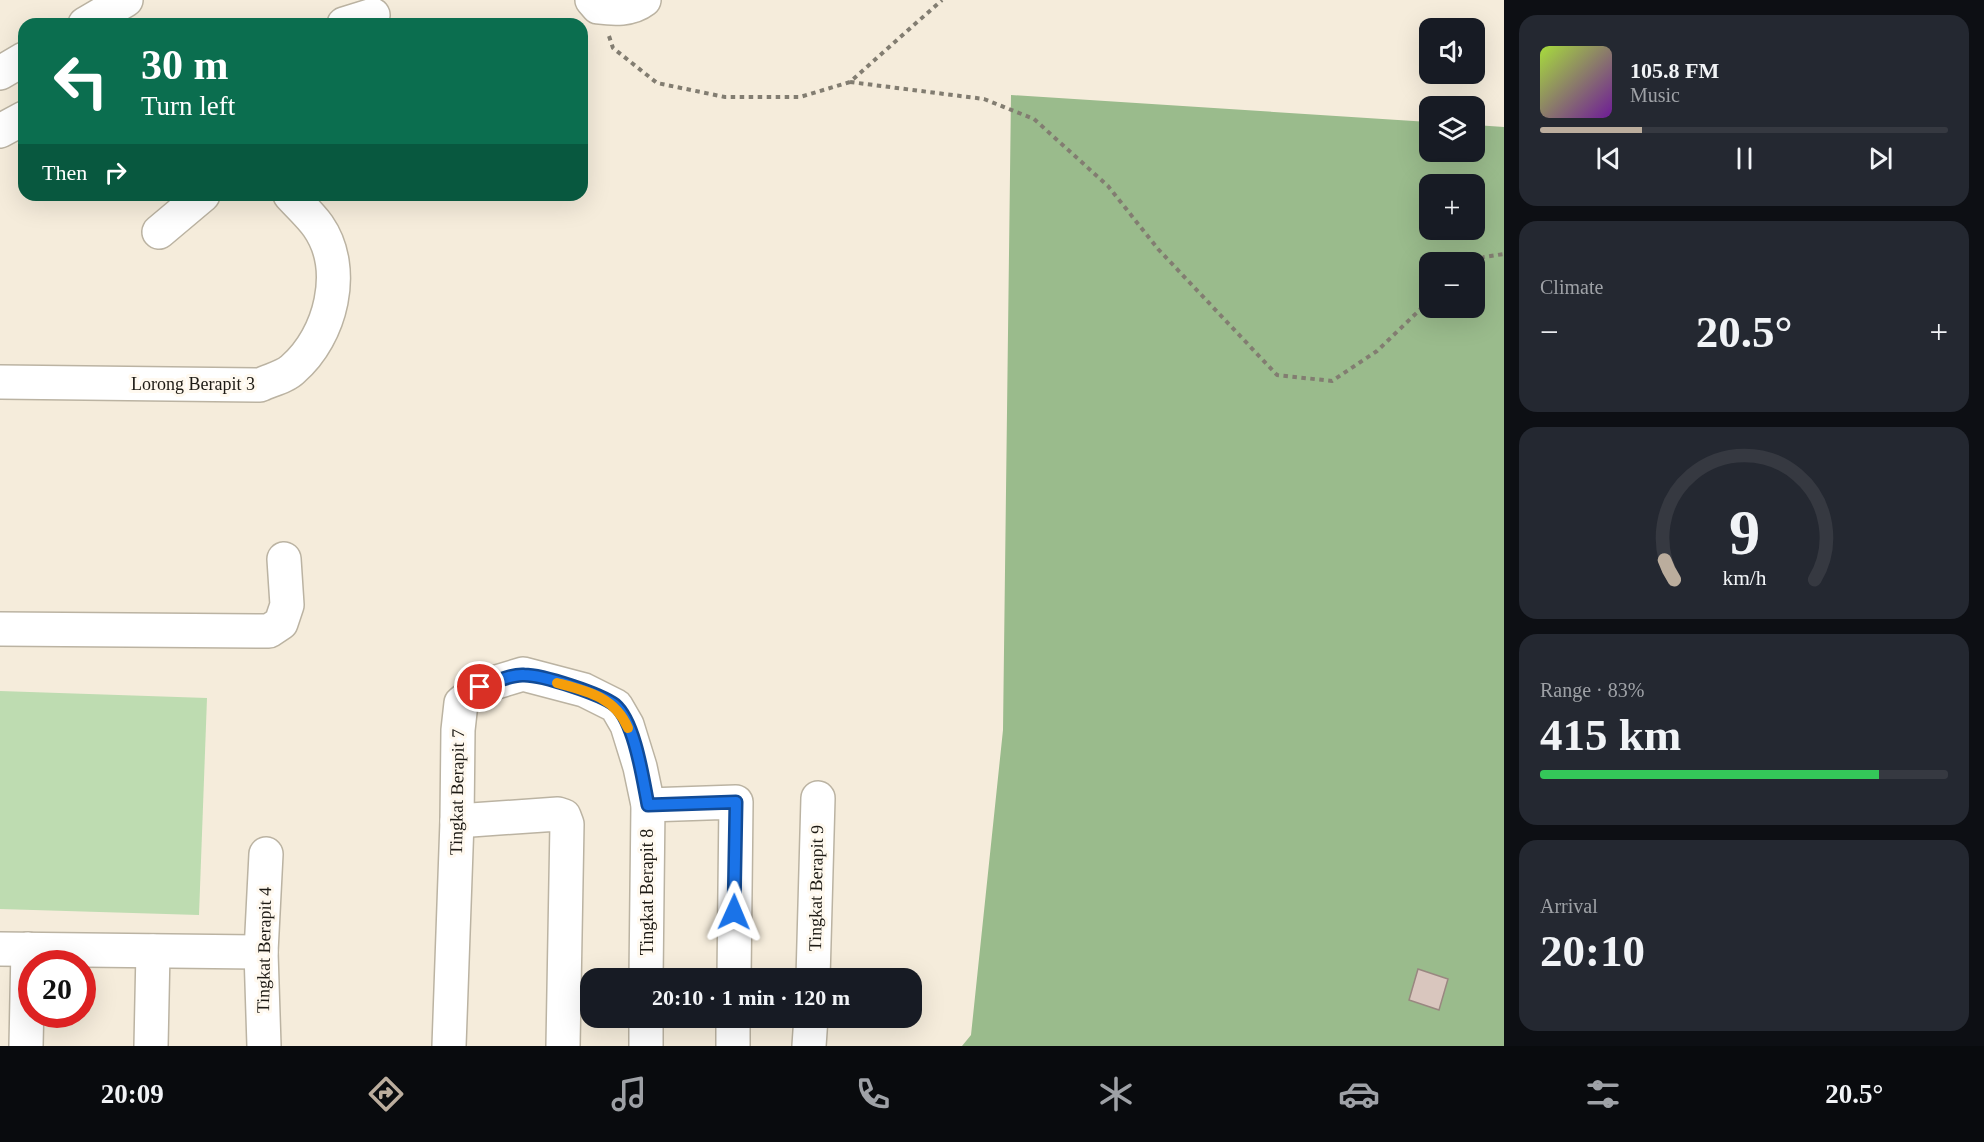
<!DOCTYPE html>
<meta charset="utf-8">
<style>
:root{--surface:#171b24;--page:#242831;--text:#f1f3f6;--muted:#9ea1a6;--line:#363941;--accent:#bbad9d}
body{margin:0;font-family:Georgia,serif;background:var(--page);color:var(--text);height:100vh;display:flex;flex-direction:column;font-size:22px;white-space:nowrap}
*{box-sizing:border-box;margin:0}
p{font-size:20px;color:var(--muted)}
.icon{flex:none;width:33px;height:33px;fill:none;stroke:currentColor;stroke-width:2;stroke-linecap:round;stroke-linejoin:round}
.map{position:relative;flex:1;overflow:hidden}
.panel{display:flex;flex-direction:column;gap:15px;padding:15px;background:#0d0f14;width:480px}
.panel>*{flex:none}
.guide{position:absolute;left:18px;top:18px;width:570px;height:183px;border-radius:18px;box-shadow:0 6px 24px #0002;background:#0b6e4f;color:#fff;overflow:hidden}
.tools{position:absolute;left:1419px;top:18px;display:grid;gap:12px}
.tools a{display:grid;place-items:center;width:66px;height:66px;border-radius:12px;background:var(--surface);box-shadow:0 6px 24px #0002;font-size:30px}
.speed{position:absolute;left:18px;top:950px;display:flex;gap:12px;font-size:30px;font-weight:700;text-align:center}
.speed>*{display:grid;place-content:center;width:78px;height:78px;border-radius:50%;background:var(--surface);box-shadow:0 6px 24px #0002;line-height:1}
.speed .limit{border:9px solid #d22;background:#fff;color:#111}
.pin{position:absolute;display:grid;place-items:center;width:51px;height:51px;color:#fff;margin:-26px;border:3px solid #fff;border-radius:50%;box-shadow:0 2px 6px #0007}
.me{position:absolute;width:66px;margin:-33px;rotate:1deg;stroke-linejoin:round;filter:drop-shadow(0 0 4px #0008)}
.turn{display:flex;align-items:center;gap:21px;height:126px;padding:0 24px;font-size:27px}
.turn .icon{width:78px;height:78px;stroke-width:2.5}
.turn b{display:block;font-size:42px;line-height:51px}
.then{display:flex;align-items:center;height:57px;padding:0 24px;background:#0003;gap:12px;font-size:22px}
.big{font-size:45px;font-weight:700;line-height:1.1}
.panel .card{flex:1;display:flex;flex-direction:column;justify-content:center;gap:9px;min-width:0;padding:0 21px;border-radius:18px;background:var(--page)}
.panel .dial{align-items:center;gap:0}
.dial svg{height:156px;overflow:visible;fill:none;stroke:var(--line);stroke-width:7;stroke-linecap:round;text-anchor:middle}
.dial text{fill:var(--text);stroke:none}
.song{display:flex;align-items:center;gap:18px}
.cover{width:72px;height:72px;border-radius:9px;background:linear-gradient(135deg,hsl(80 70% 55%),hsl(280 70% 35%))}
.played{height:6px;border-radius:3px;background:linear-gradient(90deg,var(--accent) 25%,var(--line) 25%)}
.keys{display:flex;justify-content:space-around;direction:ltr}
.heat{display:flex;justify-content:space-between;align-items:center;font-size:33px;direction:ltr}
.charge{height:9px;border-radius:4px;background:linear-gradient(90deg,#34c759 83%,var(--line) 0)}
.trip{position:absolute;left:580px;top:968px;width:342px;height:60px;border-radius:18px;background:var(--surface);box-shadow:0 6px 24px #0002;font-weight:700;line-height:60px;text-align:center}
.tabs{display:flex;height:96px;justify-content:space-around;align-items:center;background:#090b0e;color:var(--muted)}
.tabs .icon{width:42px;height:42px}
.tabs .active{color:var(--accent)}
.tabs b{font-size:27px;color:var(--text)}
main{display:flex;flex:1;min-height:0}
.map>svg:first-child{display:block}
.green{fill:#bedcb1}
.forest{fill:#9abb8c;fill-rule:evenodd}
.building{fill:#d9c6be;stroke:#998780;stroke-width:1.5}
.lines{fill:none;stroke-linecap:round;stroke-linejoin:round}
.minor-casing{stroke:#bbb3a2;stroke-width:36}
.path{stroke:#827d71;stroke-width:4;stroke-dasharray:4.5 4.5;stroke-linecap:butt}
.minor{stroke:#fff;stroke-width:33}
.route-casing{stroke:#114b97;stroke-width:15}
.route{stroke:#1a73e8;stroke-width:10}
.slow{stroke:#f59e0b;stroke-width:10}
.labels{text-anchor:middle;stroke-width:6;stroke-linejoin:round;paint-order:stroke}
.street-label{font-size:18px;fill:#1d1a14;stroke:#fff9ef}
</style>
<main>
<div class="map">
<svg width="1504" height="1046" viewBox="0 0 1504 1046">
<rect width="100%" height="100%" fill="#f5ecdb"/>
<path class="green" d="M 0,691 L 207,698 L 199,915 L 0,909 Z"/>
<path class="forest" d="M 1011,95 L 1429,122 L 1430,152 L 1474,152 L 1475,125 L 1504,127 L 1504,1046 L 962,1046 L 971,1035 L 1003,730 ZM 1430,184 L 1474,184 L 1474,230 L 1430,230 ZM 1430,262 L 1474,262 L 1474,308 L 1430,308 Z"/>
<path class="building" d="M 1418,969 L 1448,979 L 1439,1010 L 1409,1000 Z"/>
<g class="lines">
<defs>
<g id="minor">
<path d="M 592,0 L 598,7 C 614,9 631,10 644,0"/>
<path d="M 85,24 L 126,0"/>
<path d="M 344,24 L 373,15"/>
<path d="M 0,73 L 24,59"/>
<path d="M 0,131 L 24,118"/>
<path d="M 159,232 L 203,195"/>
<path d="M 0,382 L 260,385 C 270,380 285,377 293,369 C 331,336 348,269 318,226 C 310,215 299,205 290,195"/>
<path d="M 0,629 L 269,631 L 281,623 L 287,605 L 284,559"/>
<path d="M 648,805 L 736,802 L 734,978"/>
<path d="M 457,821 L 558,814 L 564,816 L 567,824 L 563,1046"/>
<path d="M 0,949 L 261,952"/>
<path d="M 813,978 L 818,798"/>
<path d="M 26,1046 L 28,949"/>
<path d="M 151,1046 L 153,951"/>
<path d="M 264,1046 L 261,952 L 266,854"/>
<path d="M 449,1046 L 457,821 L 458,730 L 461,703 L 480,687 L 523,674 L 584,690 L 616,706 L 627,725 L 640,767 L 648,805 L 646,978"/>
<path d="M 646,1046 L 646,1017"/>
<path d="M 733,1046 L 733,1017"/>
<path d="M 809,1046 L 811,1017"/>
</g>
</defs>
<use href="#minor" class="minor-casing"/>
<g class="path">
<path d="M 609,36 L 613,48 L 657,83 L 725,97 L 800,97 L 850,82 L 942,0"/>
<path d="M 850,82 L 984,99 L 1034,119 L 1108,186 L 1158,249 L 1277,375 L 1332,381 L 1377,351 L 1430,300"/>
<path d="M 1474,265 L 1484,257 L 1504,254"/>
</g>
<use href="#minor" class="minor"/>
</g>
<g class="lines">
<defs>
<path id="route" d="M 480,687 C 493,683 511,674 524,675 C 543,675 601,694 615,705 C 635,722 643,780 648,805 L 736,802 L 734,912"/>
</defs>
<use href="#route" class="route-casing"/>
<use href="#route" class="route"/>
<path class="slow" d="M 557,683 C 587,691 615,697 628,728"/>
</g>
<g class="labels">
<g class="street-label">
<text x="193" y="390">Lorong Berapit 3</text>
<text transform="translate(457 792) rotate(-89)" y="6">Tingkat Berapit 7</text>
<text transform="translate(816 888) rotate(-89)" y="6">Tingkat Berapit 9</text>
<text transform="translate(647 892) rotate(-90)" y="6">Tingkat Berapit 8</text>
<text transform="translate(264 950) rotate(-89)" y="6">Tingkat Berapit 4</text>
</g>
</g>
</svg>
<div class="tools">
<a><svg class="icon" aria-label="sound" viewBox="0 0 24 24"><path d="M4 9h4l5-4v14l-5-4H4zM17 9q2 3 0 6"/></svg></a>
<a><svg class="icon" aria-label="layers" viewBox="0 0 24 24"><path d="M12 4l9 5-9 5-9-5zM3 14l9 5 9-5"/></svg></a>
<a>+</a>
<a>−</a>
</div>
<div class="speed"><div class="limit">20</div></div>
<div class="pin" style="left:480px;top:687px;background:#d93025"><svg class="icon" aria-label="arrive" viewBox="0 0 24 24"><path d="M6 21V4h12l-3 4 3 4H6"/></svg></div>
<svg class="me" style="left:734px;top:912px" viewBox="-20 -20 40 40"><path d="M0-17L14 15 0 8-14 15z" fill="#1a73e8" stroke="#fff" stroke-width="4"/></svg>
<div class="trip">20:10 · 1 min · 120 m</div>
<div class="guide">
<div class="turn"><svg class="icon" aria-label="left" viewBox="0 0 24 24"><path d="M17 20v-9H6M10 6l-5 5 5 5"/></svg><div><b>30 m</b>Turn left</div></div>
<div class="then">Then<svg class="icon" aria-label="right" viewBox="0 0 24 24"><path d="M7 20v-9h11M14 6l5 5-5 5"/></svg></div>
</div>
</div>
<section class="panel">
<div class="card">
<div class="song"><i class="cover"></i><div><b>105.8 FM</b><p>Music</p></div></div>
<div class="played"></div>
<div class="keys"><svg class="icon" aria-label="previous" viewBox="0 0 24 24"><path d="M18 5L8 12l10 7zM5 5v14"/></svg><svg class="icon" aria-label="pause" viewBox="0 0 24 24"><path d="M8 5v14M16 5v14"/></svg><svg class="icon" aria-label="next" viewBox="0 0 24 24"><path d="M6 5l10 7-10 7zM19 5v14"/></svg></div>
</div>
<div class="card"><p>Climate</p>
<div class="heat"><a>−</a><b class="big">20.5°</b><a>+</a></div>
</div>
<div class="card dial"><svg viewBox="0 0 100 80">
<path d="M14 69A42 42 0 1 1 86 69"/>
<path d="M14 69A42 42 0 0 1 9 59" stroke="#bbad9d"/>
<text x="50" y="56" font-size="32" font-weight="700">9</text>
<text x="50" y="72" font-size="11">km/h</text>
</svg></div>
<div class="card"><p>Range · 83%</p><b class="big">415 km</b><div class="charge"></div></div>
<div class="card"><p>Arrival</p><b class="big">20:10</b></div>
</section>
</main>
<nav class="tabs">
<b>20:09</b>
<svg class="icon active" aria-label="directions" viewBox="0 0 24 24"><path d="M12 3l9 9-9 9-9-9zM9 14v-3h6M13 9l2 2-2 2"/></svg>
<svg class="icon" aria-label="music" viewBox="0 0 24 24"><path d="M9 18V5l10-2v13"/><circle cx="6" cy="18" r="3"/><circle cx="16" cy="16" r="3"/></svg>
<svg class="icon" aria-label="phone" viewBox="0 0 24 24"><path d="M5 4h4l2 5-3 2q2 4 5 5l2-3 5 2v4C11 20 4 13 5 4z"/></svg>
<svg class="icon" aria-label="climate" viewBox="0 0 24 24"><path d="M12 3v18M4 7l16 10M4 17L20 7"/></svg>
<svg class="icon" aria-label="car" viewBox="0 0 24 24"><path d="M5 17H2v-5l4-1 3-4h7l3 4 3 1v5h-3M9 17h6M6 11h13"/><circle cx="7" cy="17" r="2"/><circle cx="17" cy="17" r="2"/></svg>
<svg class="icon" aria-label="filters" viewBox="0 0 24 24"><path d="M4 7h16M4 17h16"/><circle cx="9" cy="7" r="2"/><circle cx="15" cy="17" r="2"/></svg>
<b>20.5°</b>
</nav>
